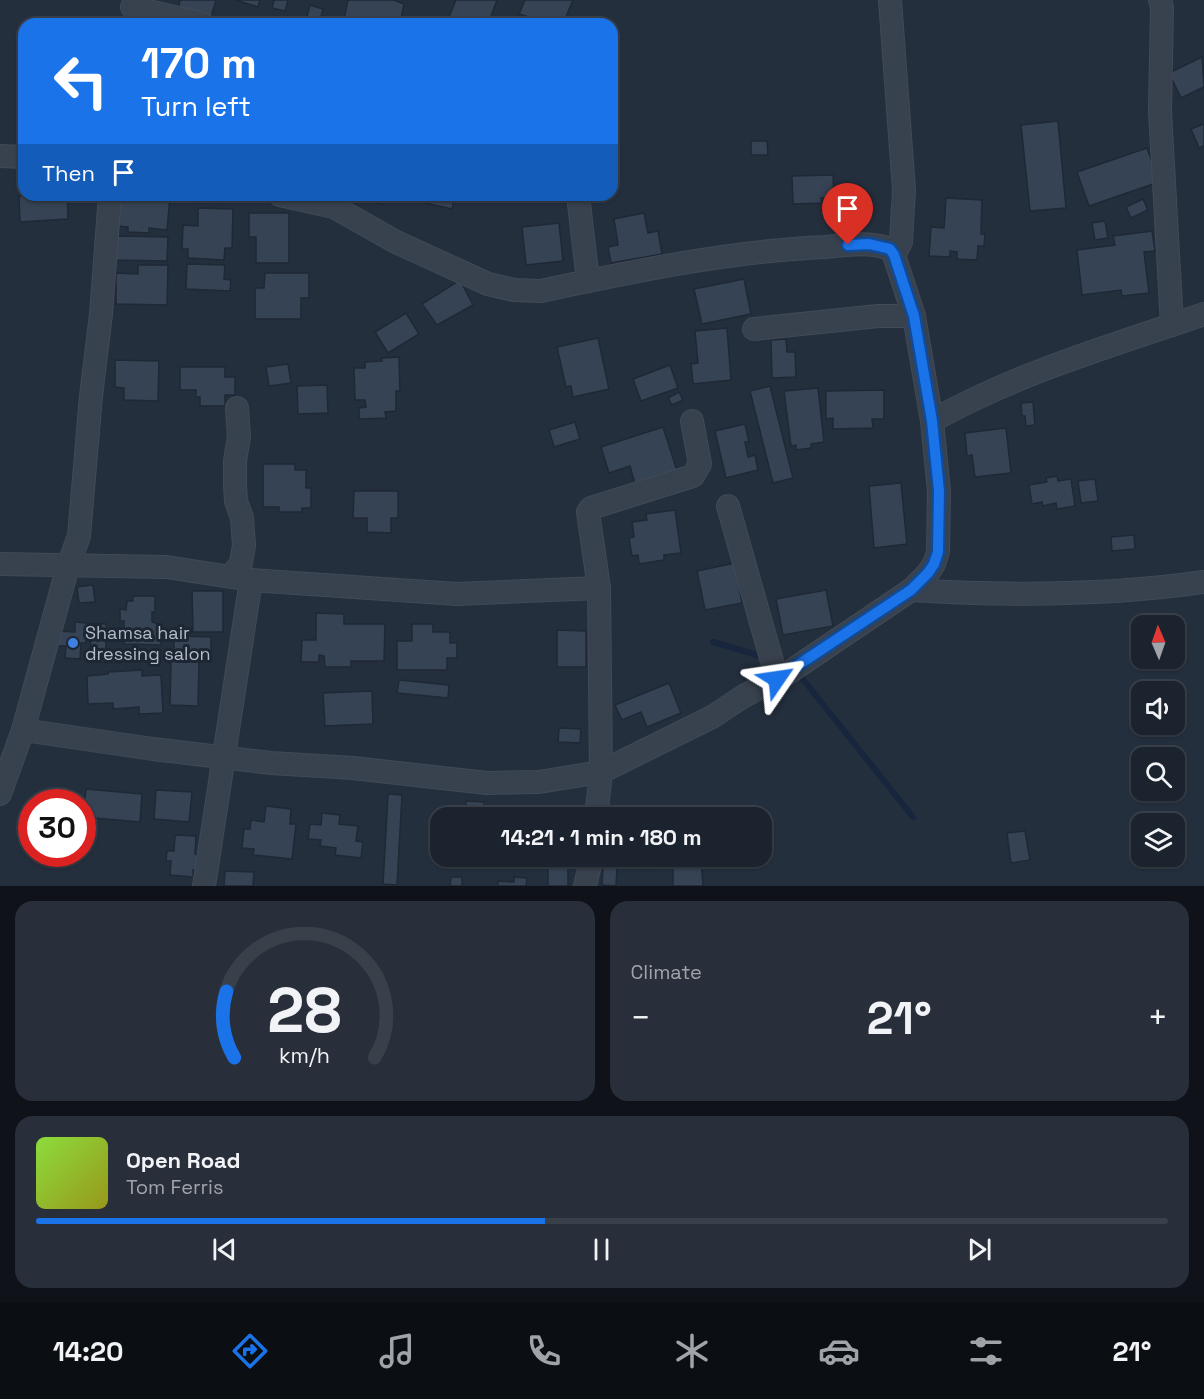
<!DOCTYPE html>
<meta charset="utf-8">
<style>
:root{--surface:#1b232e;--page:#282f3a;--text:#f1f3f6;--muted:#a0a4aa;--line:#39404a;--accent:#1a73e8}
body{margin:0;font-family:"Space Grotesk",sans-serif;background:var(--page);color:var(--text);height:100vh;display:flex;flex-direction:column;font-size:22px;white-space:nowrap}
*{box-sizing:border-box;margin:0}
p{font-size:20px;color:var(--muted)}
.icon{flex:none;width:33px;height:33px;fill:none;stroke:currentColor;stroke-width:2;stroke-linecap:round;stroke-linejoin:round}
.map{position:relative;height:886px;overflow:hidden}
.panel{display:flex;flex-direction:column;gap:15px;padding:15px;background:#0f1319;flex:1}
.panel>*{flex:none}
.guide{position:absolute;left:18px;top:18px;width:600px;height:183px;border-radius:18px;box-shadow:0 2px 4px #0004,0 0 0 2px var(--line);background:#1a73e8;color:#fff;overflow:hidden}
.needle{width:39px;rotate:358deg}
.controls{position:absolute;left:1131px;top:615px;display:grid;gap:12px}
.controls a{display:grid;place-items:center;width:54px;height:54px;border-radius:12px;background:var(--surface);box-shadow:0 2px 4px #0004,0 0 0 2px var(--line);font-size:30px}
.speed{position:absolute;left:18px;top:789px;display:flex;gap:12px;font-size:30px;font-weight:700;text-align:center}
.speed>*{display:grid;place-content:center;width:78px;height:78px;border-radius:50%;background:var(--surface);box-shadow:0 2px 4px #0004,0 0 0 2px var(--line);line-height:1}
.speed .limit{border:9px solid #d22;background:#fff;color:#111}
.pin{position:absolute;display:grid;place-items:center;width:51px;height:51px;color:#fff;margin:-62px -26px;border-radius:50% 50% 50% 0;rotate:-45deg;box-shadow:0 0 6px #0007}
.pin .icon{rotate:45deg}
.me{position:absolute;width:66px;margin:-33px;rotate:58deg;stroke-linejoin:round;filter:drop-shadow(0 0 4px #0008)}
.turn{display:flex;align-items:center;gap:21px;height:126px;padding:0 24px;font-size:27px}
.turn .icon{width:78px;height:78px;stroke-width:2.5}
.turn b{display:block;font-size:42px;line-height:51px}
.then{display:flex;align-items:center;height:57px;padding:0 24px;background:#0003;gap:12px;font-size:22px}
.big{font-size:45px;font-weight:700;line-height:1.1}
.panel .card{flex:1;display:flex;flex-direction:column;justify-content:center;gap:9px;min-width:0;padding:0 21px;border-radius:18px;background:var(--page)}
.panel .dial{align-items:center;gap:0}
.dial svg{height:156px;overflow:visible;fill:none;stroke:var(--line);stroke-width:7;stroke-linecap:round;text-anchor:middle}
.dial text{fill:var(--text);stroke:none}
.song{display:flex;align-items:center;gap:18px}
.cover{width:72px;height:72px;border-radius:9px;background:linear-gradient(135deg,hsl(90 70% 55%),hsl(60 70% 35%))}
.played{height:6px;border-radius:3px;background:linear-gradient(90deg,var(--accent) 45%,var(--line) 45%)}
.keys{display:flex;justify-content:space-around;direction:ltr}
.heat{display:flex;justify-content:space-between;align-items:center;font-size:33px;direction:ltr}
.panel .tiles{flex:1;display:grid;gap:15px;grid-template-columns:1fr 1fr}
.card:last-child{grid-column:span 2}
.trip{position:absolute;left:430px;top:807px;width:342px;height:60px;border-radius:18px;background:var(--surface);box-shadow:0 2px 4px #0004,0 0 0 2px var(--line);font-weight:700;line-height:60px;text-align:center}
.tab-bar{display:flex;height:96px;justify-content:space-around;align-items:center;background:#0b0e12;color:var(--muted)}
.tab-bar .icon{width:42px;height:42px}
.tab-bar .current{color:var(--accent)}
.tab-bar b{font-size:27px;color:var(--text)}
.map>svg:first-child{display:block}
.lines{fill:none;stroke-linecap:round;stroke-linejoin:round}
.stream{stroke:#17263c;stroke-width:6}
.building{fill:#364354;stroke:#1f2835;stroke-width:1.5}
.minor-casing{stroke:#414a57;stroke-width:24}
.minor{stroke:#38414e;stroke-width:22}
.route-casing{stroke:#114b97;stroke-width:15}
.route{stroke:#1a73e8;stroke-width:10}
.shop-dot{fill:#3f7fe0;stroke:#1d2633;stroke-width:2}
.labels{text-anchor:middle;stroke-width:6;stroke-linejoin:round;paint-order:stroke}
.poi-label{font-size:18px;fill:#b4bcc9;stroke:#1d2633;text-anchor:start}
</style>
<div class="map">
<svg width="1204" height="886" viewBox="0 0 1204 886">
<rect width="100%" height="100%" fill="#242f3e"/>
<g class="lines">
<g class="stream">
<path d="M 713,642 L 764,657"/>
<path d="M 796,675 L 802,678 L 913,817"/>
</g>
</g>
<g class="building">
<path d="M 180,0 L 216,0 L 211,17 L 178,10 Z"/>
<path d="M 235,0 L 260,0 L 258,7 Z"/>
<path d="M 274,0 L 288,0 L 285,11 L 272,8 Z"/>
<path d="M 348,0 L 394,0 L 404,4 L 400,24 L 363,24 L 344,19 Z"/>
<path d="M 456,0 L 497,0 L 488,24 L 468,24 L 449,17 Z"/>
<path d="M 525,0 L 573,0 L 565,19 L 558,17 L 555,24 L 522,24 L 526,16 L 519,14 Z"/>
<path d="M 310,5 L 323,9 L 319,24 L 305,24 Z"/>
<path d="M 1202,57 L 1204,87 L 1181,98 L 1169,73 Z"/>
<path d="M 1058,121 L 1066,208 L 1030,211 L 1021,125 Z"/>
<path d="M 1204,124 L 1204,146 L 1199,148 L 1191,129 Z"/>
<path d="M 751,141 L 767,141 L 768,155 L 751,155 Z"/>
<path d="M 1147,148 L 1159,182 L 1089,206 L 1077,172 Z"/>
<path d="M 833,175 L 834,198 L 821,198 L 822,203 L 793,204 L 792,176 Z"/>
<path d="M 67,195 L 68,219 L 20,222 L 19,196 Z"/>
<path d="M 121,195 L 170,197 L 167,230 L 149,228 L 149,233 L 128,232 L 128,227 L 118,226 Z"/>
<path d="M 357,195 L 386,195 L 383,205 Z"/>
<path d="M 417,195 L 455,195 L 452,209 L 416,201 Z"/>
<path d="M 946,198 L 982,200 L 981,234 L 985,234 L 984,246 L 978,246 L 977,260 L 957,259 L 957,252 L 950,251 L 950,257 L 929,256 L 931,227 L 944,228 Z"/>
<path d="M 1143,199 L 1148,210 L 1131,218 L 1126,207 Z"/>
<path d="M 198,208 L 233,209 L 232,248 L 225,248 L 224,260 L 188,258 L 188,249 L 182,249 L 183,225 L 198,226 Z"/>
<path d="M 249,213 L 289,213 L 289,263 L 256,263 L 256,237 L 249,237 Z"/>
<path d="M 644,213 L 648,233 L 658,231 L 662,254 L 611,263 L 608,247 L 618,245 L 614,219 Z"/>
<path d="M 1105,221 L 1108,238 L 1095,240 L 1092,223 Z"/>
<path d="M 559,223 L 563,261 L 526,265 L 522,227 Z"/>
<path d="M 1152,231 L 1155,251 L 1144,252 L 1149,293 L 1122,296 L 1121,290 L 1082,295 L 1077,250 L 1115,245 L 1113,236 Z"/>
<path d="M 115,236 L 168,237 L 167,261 L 114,260 Z"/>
<path d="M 187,264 L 225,265 L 224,279 L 231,280 L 230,291 L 186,289 Z"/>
<path d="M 138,265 L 168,265 L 167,305 L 116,304 L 116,273 L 138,274 Z"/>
<path d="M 265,273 L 309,273 L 309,298 L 301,298 L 301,319 L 255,319 L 255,288 L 264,288 Z"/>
<path d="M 744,279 L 751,314 L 702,324 L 694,289 Z"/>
<path d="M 460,280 L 473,305 L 437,325 L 422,304 Z"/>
<path d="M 406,313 L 419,334 L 388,353 L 375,332 Z"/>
<path d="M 727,328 L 731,380 L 693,384 L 691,364 L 698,363 L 695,331 Z"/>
<path d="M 598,338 L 609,389 L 573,397 L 571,386 L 566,387 L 557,347 Z"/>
<path d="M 786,339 L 787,352 L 795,352 L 796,377 L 772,378 L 771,340 Z"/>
<path d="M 399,357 L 400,391 L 396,391 L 396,411 L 385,412 L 386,418 L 359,419 L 359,408 L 366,407 L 365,400 L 355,400 L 354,368 L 365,368 L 365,362 L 382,361 L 382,358 Z"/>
<path d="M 115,360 L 159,361 L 158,401 L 124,400 L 124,388 L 115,387 Z"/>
<path d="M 288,364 L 291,383 L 269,386 L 266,367 Z"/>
<path d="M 670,365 L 678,388 L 641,401 L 633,379 Z"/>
<path d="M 180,367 L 225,367 L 225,377 L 235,377 L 235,395 L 225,395 L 225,406 L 200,406 L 200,397 L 196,397 L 196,390 L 180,390 Z"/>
<path d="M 327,385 L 328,413 L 298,414 L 297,386 Z"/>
<path d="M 770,386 L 793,478 L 773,483 L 750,391 Z"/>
<path d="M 818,388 L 824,442 L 811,444 L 811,448 L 796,450 L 796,445 L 791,446 L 784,391 Z"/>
<path d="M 884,390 L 884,419 L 872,419 L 873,428 L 833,429 L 833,418 L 826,419 L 826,391 Z"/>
<path d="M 679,392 L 683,400 L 672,405 L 668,398 Z"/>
<path d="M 1033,402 L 1035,425 L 1026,426 L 1025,416 L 1022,416 L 1021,403 Z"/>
<path d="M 575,422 L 580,439 L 554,447 L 549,430 Z"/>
<path d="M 745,424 L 749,442 L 745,442 L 748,457 L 755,455 L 758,470 L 726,478 L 715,431 Z"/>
<path d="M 663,427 L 677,471 L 635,484 L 630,466 L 609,473 L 601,447 Z"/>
<path d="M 1006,428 L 1011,473 L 975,477 L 972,455 L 967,456 L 965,433 Z"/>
<path d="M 263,464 L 295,464 L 295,470 L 306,470 L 306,488 L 311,488 L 311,508 L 302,508 L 302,512 L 279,512 L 279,507 L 263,507 Z"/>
<path d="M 1057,476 L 1058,481 L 1071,479 L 1075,506 L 1057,509 L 1056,503 L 1043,506 L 1042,502 L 1032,504 L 1029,485 L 1047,482 L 1046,478 Z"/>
<path d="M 1095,479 L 1098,501 L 1081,503 L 1078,481 Z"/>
<path d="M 901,483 L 907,544 L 874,548 L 869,486 Z"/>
<path d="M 354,491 L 398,491 L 398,518 L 391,518 L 391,533 L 367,532 L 367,518 L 353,518 Z"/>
<path d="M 675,510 L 681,553 L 664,555 L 664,560 L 639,564 L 638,555 L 632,556 L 629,538 L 634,537 L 632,522 L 647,520 L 646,514 Z"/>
<path d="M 1134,535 L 1135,549 L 1112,551 L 1111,537 Z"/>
<path d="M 735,563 L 742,603 L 705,610 L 697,571 Z"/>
<path d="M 93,585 L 95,602 L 79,603 L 77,587 Z"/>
<path d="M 826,590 L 833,626 L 783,635 L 776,599 Z"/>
<path d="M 192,591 L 223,591 L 223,632 L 193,632 Z"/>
<path d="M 133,596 L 155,596 L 155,612 L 152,612 L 152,622 L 162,625 L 161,645 L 124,644 L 124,621 L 120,621 L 120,609 L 126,610 L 127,601 L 133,601 Z"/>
<path d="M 316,613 L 344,614 L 344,624 L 385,624 L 384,661 L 351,661 L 351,667 L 325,667 L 324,656 L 319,655 L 319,662 L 301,662 L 302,640 L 316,640 Z"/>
<path d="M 75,622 L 87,623 L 86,643 L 81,643 L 80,659 L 65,658 L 66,646 L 58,646 L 59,631 L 75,632 Z"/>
<path d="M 91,623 L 106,624 L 106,651 L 121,652 L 121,663 L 90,662 Z"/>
<path d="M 412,624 L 433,624 L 433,632 L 450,632 L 450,643 L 457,643 L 457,658 L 447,658 L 447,670 L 397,670 L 397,641 L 412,641 Z"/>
<path d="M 557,630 L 586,631 L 586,667 L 557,667 Z"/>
<path d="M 174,636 L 211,637 L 211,657 L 174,657 Z"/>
<path d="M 171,661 L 199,662 L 198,706 L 170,705 Z"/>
<path d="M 142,670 L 142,676 L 161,675 L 163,713 L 139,714 L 139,707 L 113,709 L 113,703 L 88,704 L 87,676 L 108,674 L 108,672 Z"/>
<path d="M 399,680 L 449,685 L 448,698 L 397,693 Z"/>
<path d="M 669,683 L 681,713 L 647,727 L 641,712 L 622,720 L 615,705 Z"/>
<path d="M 372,691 L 373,724 L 325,726 L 323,693 Z"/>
<path d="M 559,728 L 581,729 L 580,743 L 558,742 Z"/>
<path d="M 86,789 L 142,794 L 140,822 L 83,817 Z"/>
<path d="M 156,790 L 192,792 L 189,822 L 154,819 Z"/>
<path d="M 388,794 L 402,795 L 397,885 L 383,884 Z"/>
<path d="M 466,801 L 484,802 L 484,809 L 526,811 L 526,818 L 465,818 Z"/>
<path d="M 266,806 L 291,809 L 290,824 L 296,824 L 292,859 L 253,855 L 254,849 L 242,848 L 244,829 L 250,829 L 251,820 L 264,822 Z"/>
<path d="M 322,813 L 340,815 L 339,824 L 358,826 L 356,841 L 363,842 L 361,858 L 335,855 L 336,848 L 320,846 L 321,840 L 308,839 L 310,824 L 321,825 Z"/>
<path d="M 1025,831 L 1030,860 L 1011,863 L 1007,833 Z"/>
<path d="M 175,835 L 196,836 L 195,854 L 204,855 L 203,870 L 193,870 L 193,877 L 170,875 L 171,861 L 166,861 L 167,851 L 174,851 Z"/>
<path d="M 629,856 L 668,856 L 666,864 L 651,861 L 649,869 L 628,866 Z"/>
<path d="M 673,856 L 701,856 L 703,886 L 673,886 Z"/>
<rect x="548" y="859" width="20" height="27"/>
<path d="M 603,867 L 617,868 L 616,886 L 602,885 Z"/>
<path d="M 225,871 L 254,872 L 253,886 L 224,886 Z"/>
<path d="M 451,877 L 462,877 L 462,886 L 450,886 Z"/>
<path d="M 514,877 L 527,878 L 526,886 L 498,886 L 498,881 L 514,882 Z"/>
</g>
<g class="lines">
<defs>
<g id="minor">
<path d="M 890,0 L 904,190 L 901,242 L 894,255"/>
<path d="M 1160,0 L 1162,7 L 1160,111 L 1172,325"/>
<path d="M 132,7 L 203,24"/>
<path d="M 0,156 L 24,157"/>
<path d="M 578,195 L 588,281"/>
<path d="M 754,329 L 878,316 L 914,316"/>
<path d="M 932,421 C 1017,373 1111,346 1204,314"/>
<path d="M 728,506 L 777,679"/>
<path d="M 0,564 L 166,567 L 251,580 L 457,594 L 599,588"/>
<path d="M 231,577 L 241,563 L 244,545 L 242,518 L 236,501 L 235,485 L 235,461 L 239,437 L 237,408"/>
<path d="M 911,590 C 1008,596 1107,596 1204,582"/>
<path d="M 23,730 L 153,749 L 271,763 L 353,768 L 487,783 L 539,782 L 601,772 L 712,717 L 744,696 L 788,673 L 911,590 L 928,573 L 934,564 L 938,552 L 939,491 L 932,421 L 914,316 L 894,255 L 890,249 C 870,241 847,245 826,247 C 730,251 635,271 541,291 L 514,290 L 488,284 L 396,242 L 334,207 L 280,195"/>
<path d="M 0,794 L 23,730 L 68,566 L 79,536 L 91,396 L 101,314 L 110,195"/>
<path d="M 596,818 L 601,772 L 599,588 L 588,512 L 591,508 L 693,476 L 700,464 L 692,421"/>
<path d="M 204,886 L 251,580"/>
<path d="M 585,886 L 592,856"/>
</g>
</defs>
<use href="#minor" class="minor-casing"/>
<use href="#minor" class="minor"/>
</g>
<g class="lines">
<defs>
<path id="route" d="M 777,679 L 911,590 L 928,573 L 934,564 L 938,552 L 939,491 L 932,421 L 914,316 L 894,255 L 890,249 L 869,244 L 848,245"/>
</defs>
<use href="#route" class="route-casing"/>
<use href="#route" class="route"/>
</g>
<circle class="shop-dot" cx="73" cy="643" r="6"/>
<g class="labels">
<g class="poi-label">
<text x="85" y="639">Shamsa hair<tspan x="85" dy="21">dressing salon</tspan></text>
</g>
</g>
</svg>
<div class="controls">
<a><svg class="needle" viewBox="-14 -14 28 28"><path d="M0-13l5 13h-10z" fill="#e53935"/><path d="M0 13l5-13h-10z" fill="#a0a4aa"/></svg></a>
<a><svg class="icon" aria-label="sound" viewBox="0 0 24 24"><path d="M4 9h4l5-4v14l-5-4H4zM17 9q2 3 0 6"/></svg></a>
<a><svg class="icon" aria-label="search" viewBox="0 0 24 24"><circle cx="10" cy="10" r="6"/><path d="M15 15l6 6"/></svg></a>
<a><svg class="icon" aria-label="layers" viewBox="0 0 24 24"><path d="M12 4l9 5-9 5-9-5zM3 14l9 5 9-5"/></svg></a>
</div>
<div class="speed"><div class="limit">30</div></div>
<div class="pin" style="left:848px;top:245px;background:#d93025"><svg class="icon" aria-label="arrive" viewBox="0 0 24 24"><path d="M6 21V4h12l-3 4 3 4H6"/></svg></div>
<svg class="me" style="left:777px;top:679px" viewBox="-20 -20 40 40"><path d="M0-17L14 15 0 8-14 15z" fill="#1a73e8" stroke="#fff" stroke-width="4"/></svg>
<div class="trip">14:21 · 1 min · 180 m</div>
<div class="guide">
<div class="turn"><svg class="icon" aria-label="left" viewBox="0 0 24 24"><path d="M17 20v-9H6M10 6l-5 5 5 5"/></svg><div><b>170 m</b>Turn left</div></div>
<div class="then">Then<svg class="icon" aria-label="arrive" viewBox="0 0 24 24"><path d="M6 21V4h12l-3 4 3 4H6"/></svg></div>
</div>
</div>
<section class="panel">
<div class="tiles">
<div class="card dial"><svg viewBox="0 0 100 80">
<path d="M14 69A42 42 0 1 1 86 69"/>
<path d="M14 69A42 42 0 0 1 10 35" stroke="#1a73e8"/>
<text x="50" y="56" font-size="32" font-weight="700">28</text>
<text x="50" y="72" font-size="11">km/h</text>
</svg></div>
<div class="card"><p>Climate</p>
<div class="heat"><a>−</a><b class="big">21°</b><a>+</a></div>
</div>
<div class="card">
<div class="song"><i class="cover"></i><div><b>Open Road</b><p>Tom Ferris</p></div></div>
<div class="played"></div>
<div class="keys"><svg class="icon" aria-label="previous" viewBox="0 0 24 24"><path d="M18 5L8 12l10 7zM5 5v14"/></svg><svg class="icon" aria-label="pause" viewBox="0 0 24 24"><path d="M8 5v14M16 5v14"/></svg><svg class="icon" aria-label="next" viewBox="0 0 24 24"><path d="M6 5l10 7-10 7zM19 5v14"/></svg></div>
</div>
</div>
</section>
<nav class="tab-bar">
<b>14:20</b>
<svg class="icon current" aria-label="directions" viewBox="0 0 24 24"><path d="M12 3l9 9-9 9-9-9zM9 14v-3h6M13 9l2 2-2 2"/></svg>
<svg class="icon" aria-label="music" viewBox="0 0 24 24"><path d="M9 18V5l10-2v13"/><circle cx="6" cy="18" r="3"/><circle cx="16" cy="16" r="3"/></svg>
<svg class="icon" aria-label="phone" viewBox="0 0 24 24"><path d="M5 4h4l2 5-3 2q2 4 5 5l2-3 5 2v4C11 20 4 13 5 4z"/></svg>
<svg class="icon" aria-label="climate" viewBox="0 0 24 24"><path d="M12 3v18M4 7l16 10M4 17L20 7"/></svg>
<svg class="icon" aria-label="car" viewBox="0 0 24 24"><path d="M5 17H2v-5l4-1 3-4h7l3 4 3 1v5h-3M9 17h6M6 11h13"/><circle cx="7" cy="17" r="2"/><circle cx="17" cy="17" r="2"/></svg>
<svg class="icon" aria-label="filters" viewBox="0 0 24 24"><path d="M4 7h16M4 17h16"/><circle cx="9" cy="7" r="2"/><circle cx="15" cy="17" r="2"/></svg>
<b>21°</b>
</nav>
